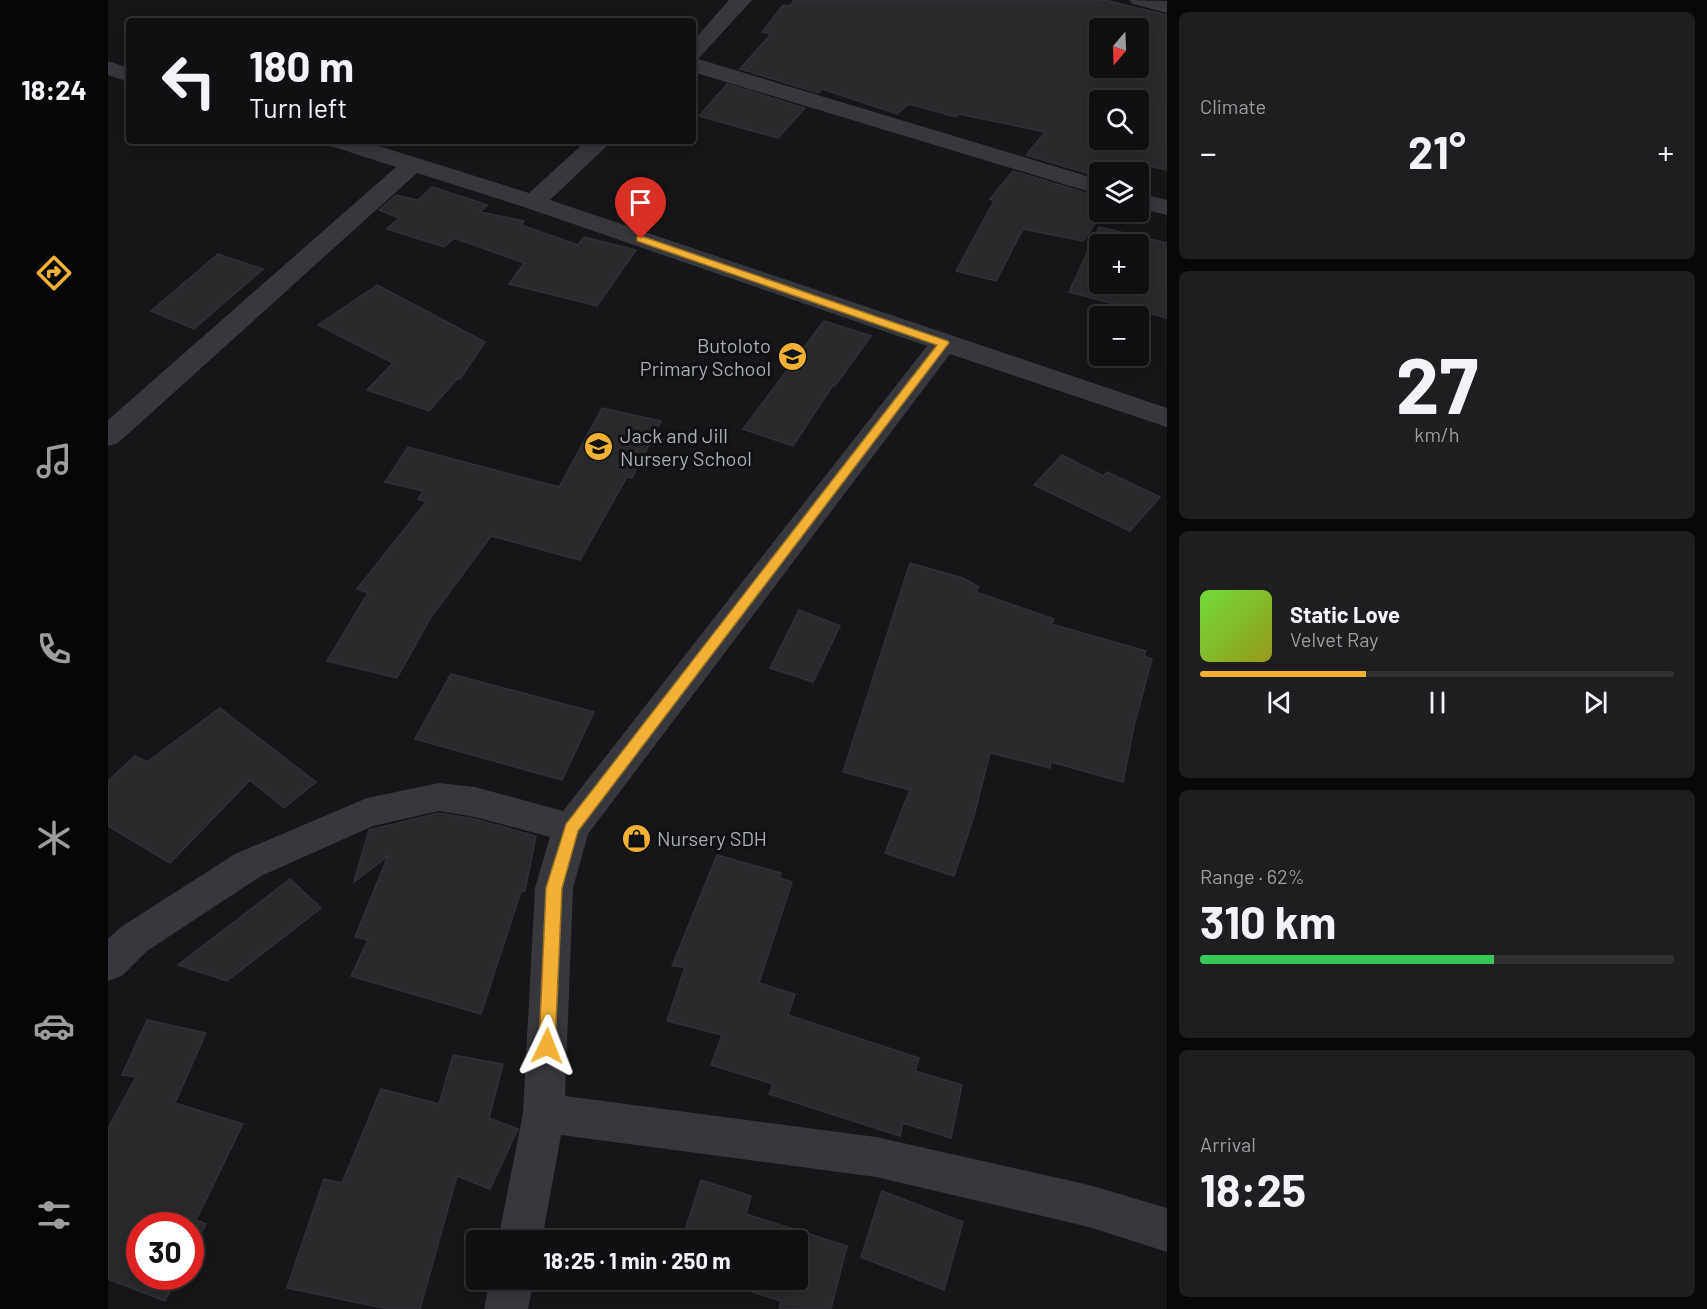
<!DOCTYPE html>
<meta charset="utf-8">
<style>
:root{--surface:#101012;--page:#1e1e20;--text:#f1f3f6;--muted:#9c9d9f;--line:#303032;--accent:#f2b134}
body{margin:0;font-family:Barlow,sans-serif;background:var(--page);color:var(--text);height:100vh;display:flex;flex-direction:column;font-size:22px;white-space:nowrap}
*{box-sizing:border-box;margin:0}
p{font-size:20px;color:var(--muted)}
.icon{flex:none;width:33px;height:33px;fill:none;stroke:currentColor;stroke-width:2;stroke-linecap:round;stroke-linejoin:round}
.map{position:relative;flex:1;overflow:hidden}
.panel{display:flex;flex-direction:column;gap:12px;padding:12px;background:#09090a;width:540px}
.panel>*{flex:none}
.top-card{position:absolute;left:18px;top:18px;width:570px;height:126px;border-radius:6px;box-shadow:0 3px 15px #0003,0 0 0 2px var(--line);background:#101012;color:var(--text);overflow:hidden}
.needle{width:39px;rotate:199deg}
.fabs{position:absolute;left:981px;top:18px;display:grid;gap:12px}
.fabs a{display:grid;place-items:center;width:60px;height:60px;border-radius:6px;background:var(--surface);box-shadow:0 3px 15px #0003,0 0 0 2px var(--line);font-size:30px}
.speed{position:absolute;left:18px;top:1212px;display:flex;gap:12px;font-size:30px;font-weight:700;text-align:center}
.speed>*{display:grid;place-content:center;width:78px;height:78px;border-radius:50%;background:var(--surface);box-shadow:0 3px 15px #0003,0 0 0 2px var(--line);line-height:1}
.speed .limit{border:9px solid #d22;background:#fff;color:#111}
.pin{position:absolute;display:grid;place-items:center;width:51px;height:51px;color:#fff;margin:-62px -26px;border-radius:50% 50% 50% 0;rotate:-45deg;box-shadow:0 0 6px #0007}
.pin .icon{rotate:45deg}
.me{position:absolute;width:66px;margin:-33px;rotate:2deg;stroke-linejoin:round;filter:drop-shadow(0 0 4px #0008)}
.turn{display:flex;align-items:center;gap:21px;height:126px;padding:0 24px;font-size:27px}
.turn .icon{width:78px;height:78px;stroke-width:2.5}
.turn b{display:block;font-size:42px;line-height:51px}
.big{font-size:45px;font-weight:700;line-height:1.1}
.panel .card{flex:1;display:flex;flex-direction:column;justify-content:center;gap:9px;min-width:0;padding:0 21px;border-radius:9px;background:var(--page)}
.panel .dial{align-items:center;gap:0}
.dial b{font-size:78px;line-height:1}
.song{display:flex;align-items:center;gap:18px}
.cover{width:72px;height:72px;border-radius:9px;background:linear-gradient(135deg,hsl(100 70% 55%),hsl(60 70% 35%))}
.played{height:6px;border-radius:3px;background:linear-gradient(90deg,var(--accent) 35%,var(--line) 35%)}
.keys{display:flex;justify-content:space-around;direction:ltr}
.heat{display:flex;justify-content:space-between;align-items:center;font-size:33px;direction:ltr}
.charge{height:9px;border-radius:4px;background:linear-gradient(90deg,#34c759 62%,var(--line) 0)}
.trip{position:absolute;left:358px;top:1230px;width:342px;height:60px;border-radius:6px;background:var(--surface);box-shadow:0 3px 15px #0003,0 0 0 2px var(--line);font-weight:700;line-height:60px;text-align:center}
main{display:flex;flex:1;min-height:0}
.dock{display:flex;flex-direction:column;width:108px;justify-content:space-around;align-items:center;background:#060607;color:var(--muted)}
.dock .icon{width:42px;height:42px}
.dock .on{color:var(--accent)}
.dock b{font-size:27px;color:var(--text)}
.map>svg:first-child{display:block}
.building{fill:#29292c;stroke:#303034;stroke-width:1.5;fill-rule:evenodd}
.lines{fill:none;stroke-linecap:round;stroke-linejoin:round}
.street{fill:#37383d;fill-rule:evenodd}
.route{fill:#f2b134;stroke:#9d7322;stroke-width:1.5}
.labels{text-anchor:middle;stroke-width:6;stroke-linejoin:round;paint-order:stroke}
.poi-label{font-size:20px;fill:#a8adb8;stroke:#111113;text-anchor:start}
</style>
<main>
<nav class="dock">
<b>18:24</b>
<svg class="icon on" aria-label="directions" viewBox="0 0 24 24"><path d="M12 3l9 9-9 9-9-9zM9 14v-3h6M13 9l2 2-2 2"/></svg>
<svg class="icon" aria-label="music" viewBox="0 0 24 24"><path d="M9 18V5l10-2v13"/><circle cx="6" cy="18" r="3"/><circle cx="16" cy="16" r="3"/></svg>
<svg class="icon" aria-label="phone" viewBox="0 0 24 24"><path d="M5 4h4l2 5-3 2q2 4 5 5l2-3 5 2v4C11 20 4 13 5 4z"/></svg>
<svg class="icon" aria-label="climate" viewBox="0 0 24 24"><path d="M12 3v18M4 7l16 10M4 17L20 7"/></svg>
<svg class="icon" aria-label="car" viewBox="0 0 24 24"><path d="M5 17H2v-5l4-1 3-4h7l3 4 3 1v5h-3M9 17h6M6 11h13"/><circle cx="7" cy="17" r="2"/><circle cx="17" cy="17" r="2"/></svg>
<svg class="icon" aria-label="filters" viewBox="0 0 24 24"><path d="M4 7h16M4 17h16"/><circle cx="9" cy="7" r="2"/><circle cx="15" cy="17" r="2"/></svg>
</nav>
<div class="map">
<svg width="1059" height="1309" viewBox="0 0 1059 1309">
<rect width="100%" height="100%" fill="#161618"/>
<g class="building">
<path d="M 686,0 L 997,0 L 1059,15 L 1059,170 L 1027,163 L 1021,172 L 992,172 L 992,177 L 918,155 L 937,132 L 851,114 L 848,117 L 801,104 L 789,114 L 714,89 L 710,93 L 632,69 L 663,34 L 654,32 L 675,5 L 682,6 ZM 992,28 L 1030,28 L 1030,68 L 992,68 ZM 992,100 L 1030,100 L 1030,140 L 992,140 Z"/>
<path d="M 619,84 L 697,108 L 670,138 L 591,116 Z"/>
<path d="M 905,171 L 992,197 L 992,212 L 995,212 L 975,241 L 915,229 L 888,281 L 848,271 L 886,201 L 882,199 Z"/>
<path d="M 324,187 L 380,205 L 372,212 L 416,221 L 413,225 L 470,245 L 476,237 L 528,250 L 489,306 L 401,284 L 416,263 L 346,238 L 336,247 L 279,229 L 291,218 L 271,210 L 288,195 L 310,200 Z"/>
<path d="M 991,227 L 1059,243 L 1059,318 L 961,292 ZM 992,244 L 1030,244 L 1030,284 L 992,284 Z"/>
<path d="M 110,254 L 155,269 L 86,329 L 43,311 Z"/>
<path d="M 269,285 L 377,342 L 352,379 L 350,378 L 321,411 L 259,390 L 285,363 L 210,325 Z"/>
<path d="M 716,321 L 763,336 L 727,386 L 725,385 L 685,446 L 635,429 Z"/>
<path d="M 494,408 L 553,421 L 524,478 L 519,477 L 472,560 L 383,536 L 323,617 L 289,678 L 219,661 L 260,593 L 249,589 L 318,502 L 310,499 L 315,491 L 277,482 L 300,447 L 451,487 Z"/>
<path d="M 954,455 L 995,476 L 999,472 L 1052,497 L 1022,531 L 926,485 Z"/>
<path d="M 802,563 L 855,578 L 871,587 L 868,592 L 946,619 L 943,624 L 1038,651 L 1036,656 L 1044,659 L 1026,726 L 1015,782 L 943,762 L 942,768 L 882,753 L 866,816 L 846,876 L 777,853 L 802,790 L 735,772 Z"/>
<path d="M 691,610 L 732,626 L 705,682 L 662,668 Z"/>
<path d="M 343,674 L 486,712 L 454,780 L 307,739 Z"/>
<path d="M 112,708 L 208,782 L 176,808 L 142,780 L 62,863 L 0,826 L 0,781 L 27,756 L 39,762 Z"/>
<path d="M 331,813 L 367,819 L 428,836 L 417,891 L 413,891 L 373,1014 L 243,976 L 260,940 L 247,937 L 280,856 L 246,882 L 261,830 Z"/>
<path d="M 609,855 L 673,873 L 671,878 L 684,882 L 651,983 L 687,994 L 680,1015 L 811,1058 L 807,1071 L 854,1085 L 843,1138 L 795,1123 L 792,1136 L 661,1094 L 665,1084 L 603,1065 L 614,1035 L 559,1021 L 577,967 L 564,966 Z"/>
<path d="M 182,879 L 213,908 L 119,981 L 70,965 Z"/>
<path d="M 39,1020 L 98,1033 L 67,1103 L 135,1124 L 88,1220 L 98,1224 L 82,1253 L 82,1226 L 32,1226 L 32,1276 L 70,1276 L 57,1301 L 0,1279 L 0,1128 L 28,1077 L 14,1075 Z"/>
<path d="M 345,1055 L 395,1064 L 381,1118 L 410,1129 L 382,1189 L 349,1176 L 312,1309 L 280,1309 L 179,1288 L 216,1179 L 234,1183 L 273,1089 L 331,1104 Z"/>
<path d="M 593,1180 L 643,1196 L 638,1214 L 739,1246 L 723,1309 L 671,1309 L 673,1301 L 607,1280 L 690,1280 L 690,1240 L 574,1240 Z"/>
<path d="M 774,1191 L 855,1222 L 836,1290 L 753,1257 Z"/>
</g>
<g class="lines">
<g class="street">
<path d="M 621,0 L 644,0 L 590,59 L 992,180 L 992,195 L 585,72 L 585,41 Z"/>
<path d="M 1021,0 L 1059,1 L 1059,13 L 1025,4 Z"/>
<path d="M 0,61 L 21,68 L 21,82 L 0,75 Z"/>
<path d="M 219,141 L 255,141 L 421,193 L 478,141 L 504,141 L 442,200 L 1059,408 L 1059,427 L 842,354 L 480,834 L 465,888 L 457,1096 L 768,1137 L 981,1185 L 1059,1208 L 1059,1252 L 981,1227 L 768,1177 L 453,1135 L 434,1240 L 390,1240 L 415,1113 L 427,888 L 442,837 L 367,817 L 331,811 L 265,826 L 153,876 L 39,951 L 14,976 L 0,981 L 0,939 L 13,927 L 127,854 L 259,798 L 331,783 L 367,787 L 455,811 L 819,346 L 416,207 L 309,173 L 10,443 L 0,446 L 0,420 L 288,167 L 223,146 Z"/>
<path d="M 1030,193 L 1059,200 L 1059,215 L 1030,208 Z"/>
<path d="M 382,1280 L 426,1280 L 420,1309 L 376,1309 Z"/>
</g>
</g>
<path class="route" d="M 533,236 L 840,341 L 841,343 L 470,831 L 454,888 L 447,1046 L 445,1051 L 439,1053 L 433,1051 L 431,1046 L 438,888 L 458,824 L 829,345 L 529,241 L 529,237 Z"/>
<defs>
<symbol id="school-disc" viewBox="-11 -11 22 22"><circle r="9.5" fill="#f2b134" stroke="#111113"/><path d="M0-5L7-2L0 1L-7-2ZM-4 1L0 2.5L4 1V4Q0 6-4 4Z" fill="#111"/></symbol>
<symbol id="shop-disc" viewBox="-11 -11 22 22"><circle r="9.5" fill="#f2b134" stroke="#111113"/><path d="M-5-2.5h2.3a2.7 3.5 0 0 1 5.4 0H5L5.5 6h-11ZM-1.5-2.5h3a1.5 2.3 0 0 0-3 0Z" fill="#111"/></symbol>
</defs>
<g fill-rule="evenodd">
<use href="#school-disc" x="668" y="340" width="33" height="33"/>
<use href="#school-disc" x="474" y="430" width="33" height="33"/>
<use href="#shop-disc" x="512" y="822" width="33" height="33"/>
</g>
<g class="labels">
<g class="poi-label">
<text x="663" y="353" text-anchor="end">Butoloto<tspan x="663" dy="23">Primary School</tspan></text>
<text x="512" y="443">Jack and Jill<tspan x="512" dy="23">Nursery School</tspan></text>
<text x="549" y="846">Nursery SDH</text>
</g>
</g>
</svg>
<div class="fabs">
<a><svg class="needle" viewBox="-14 -14 28 28"><path d="M0-13l5 13h-10z" fill="#e53935"/><path d="M0 13l5-13h-10z" fill="#9c9d9f"/></svg></a>
<a><svg class="icon" aria-label="search" viewBox="0 0 24 24"><circle cx="10" cy="10" r="6"/><path d="M15 15l6 6"/></svg></a>
<a><svg class="icon" aria-label="layers" viewBox="0 0 24 24"><path d="M12 4l9 5-9 5-9-5zM3 14l9 5 9-5"/></svg></a>
<a>+</a>
<a>−</a>
</div>
<div class="speed"><div class="limit">30</div></div>
<div class="pin" style="left:533px;top:239px;background:#d93025"><svg class="icon" aria-label="arrive" viewBox="0 0 24 24"><path d="M6 21V4h12l-3 4 3 4H6"/></svg></div>
<svg class="me" style="left:439px;top:1046px" viewBox="-20 -20 40 40"><path d="M0-17L14 15 0 8-14 15z" fill="#f2b134" stroke="#fff" stroke-width="4"/></svg>
<div class="trip">18:25 · 1 min · 250 m</div>
<div class="top-card">
<div class="turn"><svg class="icon" aria-label="left" viewBox="0 0 24 24"><path d="M17 20v-9H6M10 6l-5 5 5 5"/></svg><div><b>180 m</b>Turn left</div></div>
</div>
</div>
<section class="panel">
<div class="card"><p>Climate</p>
<div class="heat"><a>−</a><b class="big">21°</b><a>+</a></div>
</div>
<div class="card dial"><b>27</b><p>km/h</p></div>
<div class="card">
<div class="song"><i class="cover"></i><div><b>Static Love</b><p>Velvet Ray</p></div></div>
<div class="played"></div>
<div class="keys"><svg class="icon" aria-label="previous" viewBox="0 0 24 24"><path d="M18 5L8 12l10 7zM5 5v14"/></svg><svg class="icon" aria-label="pause" viewBox="0 0 24 24"><path d="M8 5v14M16 5v14"/></svg><svg class="icon" aria-label="next" viewBox="0 0 24 24"><path d="M6 5l10 7-10 7zM19 5v14"/></svg></div>
</div>
<div class="card"><p>Range · 62%</p><b class="big">310 km</b><div class="charge"></div></div>
<div class="card"><p>Arrival</p><b class="big">18:25</b></div>
</section>
</main>
